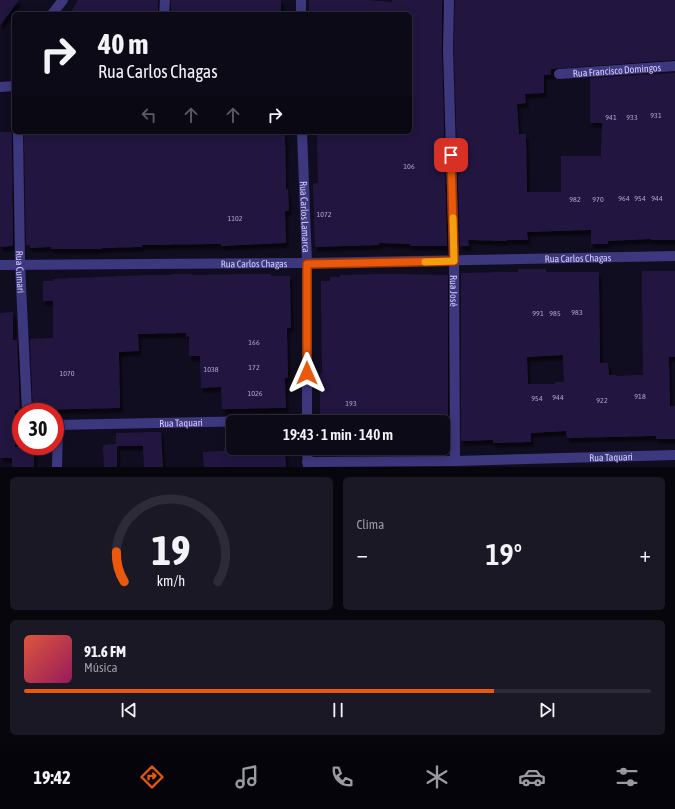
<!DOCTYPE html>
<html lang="pt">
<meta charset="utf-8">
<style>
:root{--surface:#0d0a18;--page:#1b1825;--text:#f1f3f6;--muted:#9a9aa2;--line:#2d2b37;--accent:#ea580c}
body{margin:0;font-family:"Asap Condensed",sans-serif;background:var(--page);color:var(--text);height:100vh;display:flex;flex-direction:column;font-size:15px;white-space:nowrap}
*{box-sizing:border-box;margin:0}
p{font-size:13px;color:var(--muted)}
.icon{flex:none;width:22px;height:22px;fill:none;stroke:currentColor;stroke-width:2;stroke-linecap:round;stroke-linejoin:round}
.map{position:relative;height:467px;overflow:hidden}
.side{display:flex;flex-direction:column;gap:10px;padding:10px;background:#07060d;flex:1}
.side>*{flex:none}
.guide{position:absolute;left:12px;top:12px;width:400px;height:122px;border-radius:6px;box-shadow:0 2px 10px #0003,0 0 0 1px var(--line);background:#0d0a18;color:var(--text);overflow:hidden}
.speed{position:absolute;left:12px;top:403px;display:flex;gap:8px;font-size:20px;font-weight:700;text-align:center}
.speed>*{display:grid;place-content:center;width:52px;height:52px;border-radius:50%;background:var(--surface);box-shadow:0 2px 10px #0003,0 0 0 1px var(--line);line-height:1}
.speed .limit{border:6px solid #d22;background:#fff;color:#111}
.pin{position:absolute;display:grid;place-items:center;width:34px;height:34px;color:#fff;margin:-17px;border-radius:8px;box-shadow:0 2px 6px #0006}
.me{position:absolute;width:44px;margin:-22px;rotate:0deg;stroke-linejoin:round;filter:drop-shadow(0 0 3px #0008)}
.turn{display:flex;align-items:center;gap:14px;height:84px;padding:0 20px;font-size:18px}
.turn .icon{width:52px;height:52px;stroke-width:2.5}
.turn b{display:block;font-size:28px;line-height:34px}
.lanes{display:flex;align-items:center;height:38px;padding:0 20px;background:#0003;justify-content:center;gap:20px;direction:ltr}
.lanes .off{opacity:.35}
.big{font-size:30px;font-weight:600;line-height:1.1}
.side .tile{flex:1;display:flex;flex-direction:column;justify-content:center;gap:6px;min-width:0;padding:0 14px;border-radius:6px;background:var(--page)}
.side .dial{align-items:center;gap:0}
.dial svg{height:104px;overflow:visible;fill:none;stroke:var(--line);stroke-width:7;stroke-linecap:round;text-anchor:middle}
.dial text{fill:var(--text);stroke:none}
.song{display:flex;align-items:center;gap:12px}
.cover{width:48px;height:48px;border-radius:6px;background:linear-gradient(135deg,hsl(10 70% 55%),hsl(330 70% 35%))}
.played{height:4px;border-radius:2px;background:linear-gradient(90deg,var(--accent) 75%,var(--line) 75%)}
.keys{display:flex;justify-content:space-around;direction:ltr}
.heat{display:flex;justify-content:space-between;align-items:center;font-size:22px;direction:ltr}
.side .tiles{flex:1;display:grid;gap:10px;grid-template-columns:1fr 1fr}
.tile:last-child{grid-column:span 2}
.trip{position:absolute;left:226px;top:415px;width:224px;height:40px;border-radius:6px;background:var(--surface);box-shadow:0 2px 10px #0003,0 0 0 1px var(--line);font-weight:600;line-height:40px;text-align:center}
.menu{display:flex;height:64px;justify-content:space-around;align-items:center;background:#05040a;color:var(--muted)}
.menu .icon{width:28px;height:28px}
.menu .on{color:var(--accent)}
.menu b{font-size:18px;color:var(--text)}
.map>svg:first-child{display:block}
.building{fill:#231941;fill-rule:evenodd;filter:url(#shadow)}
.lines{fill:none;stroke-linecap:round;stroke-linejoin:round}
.minor{stroke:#3d387e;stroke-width:10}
.route-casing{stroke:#983908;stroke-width:10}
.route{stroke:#ea580c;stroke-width:7}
.slow{stroke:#f59e0b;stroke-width:7}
.labels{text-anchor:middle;stroke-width:4;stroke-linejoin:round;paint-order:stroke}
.number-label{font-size:8px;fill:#a8a0cf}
.street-label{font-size:10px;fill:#d4cdfe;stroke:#110d20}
</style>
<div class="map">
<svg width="675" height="467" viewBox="0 0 675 467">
<defs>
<filter id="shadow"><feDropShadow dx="2.5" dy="4.5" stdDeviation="1" flood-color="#0009"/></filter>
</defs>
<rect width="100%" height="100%" fill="#110d20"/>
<g class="building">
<path d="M 0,0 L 19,0 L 0,26 Z"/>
<path d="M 78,0 L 158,0 L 158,14 L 70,14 Z"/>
<rect x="171" y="0" width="110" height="14"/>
<path d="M 309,0 L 366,0 L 392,2 L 392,0 L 442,0 L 442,49 L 447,246 L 410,246 L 410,244 L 379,243 L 379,245 L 315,247 L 313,184 L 318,183 L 317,132 L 410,132 L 410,14 L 309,13 Z"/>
<path d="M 455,0 L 675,0 L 675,60 L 551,69 L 551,75 L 544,75 L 544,93 L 525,94 L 526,103 L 517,104 L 519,134 L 526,134 L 527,192 L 561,192 L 561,156 L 601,156 L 602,123 L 590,123 L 590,78 L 675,73 L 675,240 L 651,240 L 651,239 L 608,241 L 608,244 L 591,244 L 591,230 L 527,232 L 528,240 L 507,240 L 507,241 L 468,240 L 469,246 L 460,246 L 454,49 Z"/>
<path d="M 0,132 L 12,132 L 13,246 L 0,247 Z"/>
<path d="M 24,132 L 285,132 L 286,190 L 288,189 L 289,211 L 285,211 L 286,243 L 221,246 L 221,244 L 142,245 L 142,247 L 102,248 L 102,249 L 51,249 L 51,247 L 30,248 L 29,245 L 26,245 Z"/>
<path d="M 518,269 L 546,269 L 546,272 L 599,272 L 600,363 L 608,363 L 609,375 L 616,375 L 616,376 L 643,375 L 642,271 L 675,271 L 675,357 L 669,357 L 670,406 L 675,406 L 675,439 L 656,439 L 656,436 L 567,438 L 566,431 L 531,433 L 531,442 L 493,443 L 493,440 L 461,441 L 461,273 L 518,272 ZM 563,355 L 564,382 L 555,382 L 555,384 L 528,384 L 527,357 Z"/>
<path d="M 171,274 L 192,274 L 192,275 L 261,274 L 271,274 L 271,276 L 290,276 L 291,328 L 287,328 L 288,378 L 285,378 L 286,408 L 222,409 L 221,387 L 201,388 L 200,356 L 189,356 L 189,336 L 186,337 L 186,333 L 138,334 L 139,351 L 119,352 L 120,408 L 33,410 L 30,339 L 53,338 L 53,301 L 43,301 L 43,281 L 53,281 L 53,279 L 148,275 L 171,275 Z"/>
<path d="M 388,274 L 448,275 L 448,441 L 443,441 L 443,422 L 320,422 L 320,393 L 319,393 L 320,373 L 322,373 L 321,281 L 330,281 L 330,277 L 340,277 L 340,275 Z"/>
<path d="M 13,312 L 13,340 L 17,340 L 20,410 L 15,410 L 15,447 L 34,447 L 34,467 L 12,467 L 12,458 L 0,458 L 0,313 Z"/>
<path d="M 161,432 L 163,467 L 144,467 L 143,446 L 117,446 L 117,467 L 104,467 L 103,445 L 116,444 L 116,433 Z"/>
<path d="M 224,448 L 285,448 L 286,467 L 204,467 L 203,452 L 224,451 Z"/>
</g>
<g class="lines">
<g class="minor">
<path d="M 301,0 L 301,14"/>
<path id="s1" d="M 449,0 L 448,49 L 454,261 L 455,461"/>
<path d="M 52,14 L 63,0"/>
<path d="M 164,14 L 165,0"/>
<path id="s2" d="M 559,74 L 675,66"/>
<path d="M 0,87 L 14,86"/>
<path id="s3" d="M 18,132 L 20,264 L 27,412"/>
<path id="s4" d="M 302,132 L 307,263 L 307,422"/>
<path id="s5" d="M 0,265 L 307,263 L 675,256"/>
<path id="s6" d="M 55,425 L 307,420"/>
<path d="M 307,448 L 308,467"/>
<path id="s7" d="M 307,462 L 455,461 L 675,455"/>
<path d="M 57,467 L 58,425"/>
</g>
</g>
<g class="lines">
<defs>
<path id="route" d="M 307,373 L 307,264 L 454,261 L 451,155"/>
</defs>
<use href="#route" class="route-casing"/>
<use href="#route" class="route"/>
<path class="slow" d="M 425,262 L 454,261 L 453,218"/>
</g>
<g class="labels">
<g class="number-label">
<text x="656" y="118">931</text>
<text x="611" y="120">941</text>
<text x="632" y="120">933</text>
<text x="409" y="169">106</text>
<text x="624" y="201">964</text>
<text x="640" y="201">954</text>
<text x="657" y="201">944</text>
<text x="575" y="202">982</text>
<text x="598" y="202">970</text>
<text x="324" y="217">1072</text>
<text x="235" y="221">1102</text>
<text x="577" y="315">983</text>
<text x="538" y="316">991</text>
<text x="555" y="316">985</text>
<text x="254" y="345">166</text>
<text x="254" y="370">172</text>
<text x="211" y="372">1038</text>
<text x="67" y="376">1070</text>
<text x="255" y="396">1026</text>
<text x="640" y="399">918</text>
<text x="558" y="400">944</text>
<text x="537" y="401">954</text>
<text x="602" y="403">922</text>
<text x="351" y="406">193</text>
</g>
<g class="street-label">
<text dy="4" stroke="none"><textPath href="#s2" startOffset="58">Rua Francisco Domingos</textPath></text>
<text dy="4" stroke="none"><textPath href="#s4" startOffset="85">Rua Carlos Lamarca</textPath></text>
<text dy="4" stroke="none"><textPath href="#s5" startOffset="578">Rua Carlos Chagas</textPath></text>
<text dy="4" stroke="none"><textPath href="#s5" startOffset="254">Rua Carlos Chagas</textPath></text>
<text dy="4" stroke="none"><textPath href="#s3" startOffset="140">Rua Cumari</textPath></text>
<text dy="4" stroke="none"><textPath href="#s1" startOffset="291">Rua José</textPath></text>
<text dy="4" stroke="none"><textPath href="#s6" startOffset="126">Rua Taquari</textPath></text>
<text dy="4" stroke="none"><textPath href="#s7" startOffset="304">Rua Taquari</textPath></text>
</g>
</g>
</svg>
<div class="speed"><div class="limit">30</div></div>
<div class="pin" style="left:451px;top:155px;background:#d93025"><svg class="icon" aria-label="arrive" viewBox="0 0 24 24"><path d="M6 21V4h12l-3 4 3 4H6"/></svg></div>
<svg class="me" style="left:307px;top:373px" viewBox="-20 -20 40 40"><path d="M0-17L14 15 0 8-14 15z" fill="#ea580c" stroke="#fff" stroke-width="4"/></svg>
<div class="trip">19:43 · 1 min · 140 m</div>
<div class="guide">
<div class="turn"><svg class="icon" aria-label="right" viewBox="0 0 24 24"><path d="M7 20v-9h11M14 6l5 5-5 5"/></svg><div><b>40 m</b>Rua Carlos Chagas</div></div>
<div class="lanes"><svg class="icon off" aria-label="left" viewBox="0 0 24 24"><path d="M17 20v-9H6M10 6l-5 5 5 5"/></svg><svg class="icon off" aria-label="ahead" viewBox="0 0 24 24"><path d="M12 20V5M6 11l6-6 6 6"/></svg><svg class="icon off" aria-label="ahead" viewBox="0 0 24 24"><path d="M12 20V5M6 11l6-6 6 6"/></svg><svg class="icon" aria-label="right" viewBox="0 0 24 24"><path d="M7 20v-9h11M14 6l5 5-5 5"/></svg></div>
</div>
</div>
<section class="side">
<div class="tiles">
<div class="tile dial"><svg viewBox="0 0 100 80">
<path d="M14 69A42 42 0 1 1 86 69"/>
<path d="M14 69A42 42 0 0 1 8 46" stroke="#ea580c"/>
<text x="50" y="56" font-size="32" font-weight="700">19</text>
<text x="50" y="72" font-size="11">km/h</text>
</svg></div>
<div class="tile"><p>Clima</p>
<div class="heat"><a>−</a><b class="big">19°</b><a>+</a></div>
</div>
<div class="tile">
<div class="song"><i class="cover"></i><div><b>91.6 FM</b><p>Música</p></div></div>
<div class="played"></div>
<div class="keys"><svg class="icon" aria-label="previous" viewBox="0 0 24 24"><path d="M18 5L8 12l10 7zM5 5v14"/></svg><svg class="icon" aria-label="pause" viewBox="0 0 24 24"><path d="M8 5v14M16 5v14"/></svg><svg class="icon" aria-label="next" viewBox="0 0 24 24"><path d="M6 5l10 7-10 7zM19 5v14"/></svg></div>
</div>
</div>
</section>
<nav class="menu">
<b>19:42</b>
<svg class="icon on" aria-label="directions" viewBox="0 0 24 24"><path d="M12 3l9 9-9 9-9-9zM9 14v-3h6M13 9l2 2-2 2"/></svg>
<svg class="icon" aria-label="music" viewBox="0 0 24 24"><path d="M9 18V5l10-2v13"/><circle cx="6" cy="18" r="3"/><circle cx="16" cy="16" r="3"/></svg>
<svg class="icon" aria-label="phone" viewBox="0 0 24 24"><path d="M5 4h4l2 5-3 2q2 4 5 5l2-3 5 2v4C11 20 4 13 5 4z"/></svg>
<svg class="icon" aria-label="climate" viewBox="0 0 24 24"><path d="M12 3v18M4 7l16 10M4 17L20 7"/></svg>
<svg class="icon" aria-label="car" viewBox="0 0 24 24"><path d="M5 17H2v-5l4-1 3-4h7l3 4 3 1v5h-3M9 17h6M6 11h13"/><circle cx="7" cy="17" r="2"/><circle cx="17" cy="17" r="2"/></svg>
<svg class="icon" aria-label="filters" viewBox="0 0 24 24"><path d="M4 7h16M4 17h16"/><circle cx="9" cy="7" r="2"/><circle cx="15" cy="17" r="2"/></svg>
</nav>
